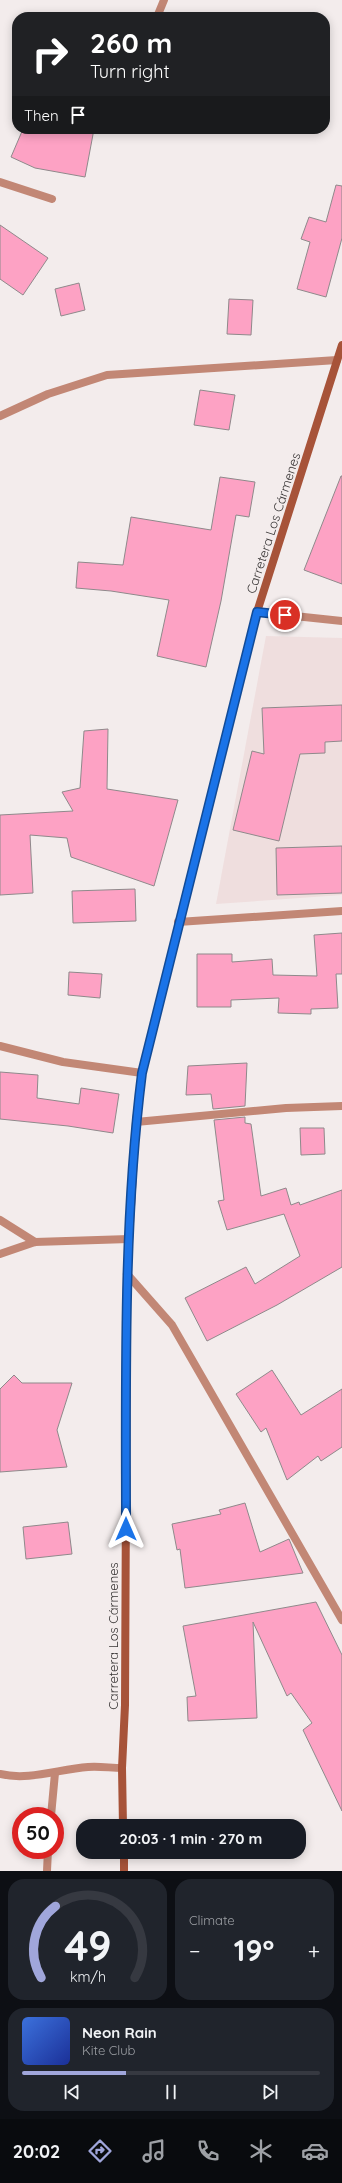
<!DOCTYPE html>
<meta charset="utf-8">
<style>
:root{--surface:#171b24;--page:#20242c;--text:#f1f3f6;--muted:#9ea1a6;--line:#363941;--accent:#a0a6db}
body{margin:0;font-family:Quicksand,sans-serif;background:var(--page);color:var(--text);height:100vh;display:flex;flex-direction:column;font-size:15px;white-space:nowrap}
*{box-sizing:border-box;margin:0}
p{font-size:13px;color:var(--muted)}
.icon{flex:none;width:22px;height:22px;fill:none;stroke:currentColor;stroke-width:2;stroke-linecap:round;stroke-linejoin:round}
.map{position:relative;height:1871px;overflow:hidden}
.panel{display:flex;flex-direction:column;gap:8px;padding:8px;background:#0d0f14;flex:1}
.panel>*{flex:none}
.guide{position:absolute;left:12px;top:12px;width:318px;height:122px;border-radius:16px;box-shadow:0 2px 10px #0003;background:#202124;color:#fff;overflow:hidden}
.speed{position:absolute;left:12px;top:1807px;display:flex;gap:8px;font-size:20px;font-weight:700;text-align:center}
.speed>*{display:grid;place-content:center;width:52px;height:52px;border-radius:50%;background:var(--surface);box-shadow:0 2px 10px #0003;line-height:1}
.speed .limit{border:6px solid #d22;background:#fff;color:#111}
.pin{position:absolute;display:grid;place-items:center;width:34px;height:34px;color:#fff;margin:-17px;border:2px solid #fff;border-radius:50%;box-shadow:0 1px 4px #0007}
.me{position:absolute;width:44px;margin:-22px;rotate:0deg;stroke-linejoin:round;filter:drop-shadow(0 0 3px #0008)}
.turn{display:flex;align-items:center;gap:14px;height:84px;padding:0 12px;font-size:18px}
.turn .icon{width:52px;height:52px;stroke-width:2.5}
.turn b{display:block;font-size:28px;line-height:34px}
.then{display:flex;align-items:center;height:38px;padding:0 12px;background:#0003;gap:8px;font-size:15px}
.big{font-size:30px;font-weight:700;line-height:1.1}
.panel .widget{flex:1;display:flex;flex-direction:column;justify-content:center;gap:6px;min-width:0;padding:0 14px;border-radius:16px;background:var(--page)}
.panel .dial{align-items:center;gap:0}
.dial svg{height:104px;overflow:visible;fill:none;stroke:var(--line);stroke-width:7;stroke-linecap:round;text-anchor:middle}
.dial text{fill:var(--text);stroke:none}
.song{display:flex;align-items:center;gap:12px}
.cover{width:48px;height:48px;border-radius:6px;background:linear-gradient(135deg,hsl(220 70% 55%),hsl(230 70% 35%))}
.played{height:4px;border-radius:2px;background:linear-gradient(90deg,var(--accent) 35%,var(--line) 35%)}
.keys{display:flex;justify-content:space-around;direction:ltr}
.heat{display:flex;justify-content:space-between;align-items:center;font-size:22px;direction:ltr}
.panel .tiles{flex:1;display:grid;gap:8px;grid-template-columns:1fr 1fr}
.widget:last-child{grid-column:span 2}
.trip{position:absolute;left:76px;top:1819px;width:230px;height:40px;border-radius:16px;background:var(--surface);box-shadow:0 2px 10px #0003;font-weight:700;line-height:40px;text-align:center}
.menu{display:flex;height:64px;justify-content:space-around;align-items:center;background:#090b0e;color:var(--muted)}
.menu .icon{width:28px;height:28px}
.menu .active{color:var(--accent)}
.menu b{font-size:18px;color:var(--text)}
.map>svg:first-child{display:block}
.built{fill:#efdede}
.building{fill:#fda2c4;stroke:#8f898b}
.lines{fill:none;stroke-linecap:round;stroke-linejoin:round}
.lane{stroke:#c28775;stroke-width:8}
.street{stroke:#c28775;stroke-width:8}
.secondary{stroke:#a75339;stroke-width:8}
.route-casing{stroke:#114b97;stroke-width:10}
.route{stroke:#1a73e8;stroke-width:7}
.labels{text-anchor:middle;stroke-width:3;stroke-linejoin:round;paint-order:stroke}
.street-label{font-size:13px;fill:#383535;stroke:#f3ecec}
</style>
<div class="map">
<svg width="342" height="1871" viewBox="0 0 342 1871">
<rect width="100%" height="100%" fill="#f3ecec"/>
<path class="built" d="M 266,636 L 342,638 L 342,895 L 216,904 Z"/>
<g class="building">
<path d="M 23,129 L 94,129 L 85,177 L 35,168 L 11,157 Z"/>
<path d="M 336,185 L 342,186 L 342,238 L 326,297 L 297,289 L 310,242 L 301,239 L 309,217 L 326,222 Z"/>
<path d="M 0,225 L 48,258 L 23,295 L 0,279 Z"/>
<path d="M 79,283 L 85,310 L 61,316 L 55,289 Z"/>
<path d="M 229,299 L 253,300 L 251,335 L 227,334 Z"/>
<path d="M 200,390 L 235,395 L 229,430 L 194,425 Z"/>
<path d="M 341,476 L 342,476 L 342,584 L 304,570 Z"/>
<path d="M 220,477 L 255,482 L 249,517 L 236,515 L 221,601 L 206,667 L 157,656 L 169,600 L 111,591 L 76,588 L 78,562 L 123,565 L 131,517 L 211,530 Z"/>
<path d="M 342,705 L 342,741 L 325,742 L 325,753 L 300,754 L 279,841 L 233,830 L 252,751 L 264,754 L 262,708 Z"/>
<path d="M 108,729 L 107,789 L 178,800 L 154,886 L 71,857 L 67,838 L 30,835 L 33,893 L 0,895 L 0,815 L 73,811 L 62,792 L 80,788 L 84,731 Z"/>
<path d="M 342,846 L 342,893 L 277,895 L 276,848 Z"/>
<path d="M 135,889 L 136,921 L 73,923 L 72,891 Z"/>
<path d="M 342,933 L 342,974 L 336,974 L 338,1008 L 311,1009 L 311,1014 L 278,1013 L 279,998 L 231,1000 L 231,1007 L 197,1007 L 197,954 L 232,954 L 232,962 L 272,959 L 273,975 L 317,976 L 314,935 Z"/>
<path d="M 69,972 L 102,974 L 100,998 L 68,995 Z"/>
<path d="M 247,1063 L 245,1106 L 213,1109 L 211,1094 L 186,1095 L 188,1066 Z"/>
<path d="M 0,1072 L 38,1075 L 37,1098 L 79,1104 L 81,1088 L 119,1094 L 113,1133 L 68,1126 L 0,1119 Z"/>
<path d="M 245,1117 L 245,1123 L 251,1124 L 261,1196 L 286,1188 L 291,1205 L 299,1202 L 300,1205 L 342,1190 L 342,1267 L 277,1305 L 207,1341 L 185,1298 L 246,1267 L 255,1284 L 300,1256 L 284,1214 L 227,1230 L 218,1201 L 224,1200 L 214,1120 Z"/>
<path d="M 300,1128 L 324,1128 L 325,1154 L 301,1155 Z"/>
<path d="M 272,1370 L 301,1415 L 342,1389 L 342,1447 L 321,1461 L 318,1456 L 287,1480 L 266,1428 L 261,1432 L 236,1394 Z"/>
<path d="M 14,1375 L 22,1383 L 72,1383 L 57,1430 L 67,1467 L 0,1472 L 0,1389 Z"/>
<path d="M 245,1503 L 260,1552 L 289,1539 L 303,1573 L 185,1588 L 180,1549 L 177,1550 L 172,1524 L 221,1514 L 219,1510 Z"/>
<path d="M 68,1522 L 72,1554 L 26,1559 L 23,1527 Z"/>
<path d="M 316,1602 L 342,1655 L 342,1811 L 303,1730 L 312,1723 L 291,1693 L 287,1696 L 253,1622 L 257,1718 L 188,1721 L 187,1697 L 196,1696 L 183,1626 Z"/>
</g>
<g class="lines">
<g class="lane">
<path d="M 0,1220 L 35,1242"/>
<path d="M 0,1254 L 35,1242 L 129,1239"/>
</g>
<g class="street">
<path d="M 157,17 L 164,0"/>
<path d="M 0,182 L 52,199"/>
<path d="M 0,416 L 48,394 L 107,375 L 337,360"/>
<path d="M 257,612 L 342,621"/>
<path d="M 178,922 L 342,911"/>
<path d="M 0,1046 L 63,1062 L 142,1073"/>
<path d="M 136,1122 L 286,1108 L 342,1106"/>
<path d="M 127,1274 L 172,1325 L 342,1620"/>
<path d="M 0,1774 C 29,1781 59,1769 88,1767 C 99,1766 111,1768 122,1768"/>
<path d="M 51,1816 L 55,1773"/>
<path d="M 47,1871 L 48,1850"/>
</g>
<g class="secondary">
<path d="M 123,1826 L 122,1768 L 125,1705 L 127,1274 L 136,1122 L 142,1073 L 257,612 L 342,345"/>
<path d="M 124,1852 L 124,1871"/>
</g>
</g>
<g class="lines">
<defs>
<path id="route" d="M 126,1529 C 126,1377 123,1224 142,1073 L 257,612 L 285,615"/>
</defs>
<use href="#route" class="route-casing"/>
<use href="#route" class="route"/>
</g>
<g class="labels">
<g class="street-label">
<text transform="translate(273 523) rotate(-72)" y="5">Carretera Los Cármenes</text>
<text transform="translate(113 1636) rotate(-90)" y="5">Carretera Los Cármenes</text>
</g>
</g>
</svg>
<div class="speed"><div class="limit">50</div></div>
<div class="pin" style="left:285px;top:615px;background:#d93025"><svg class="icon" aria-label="arrive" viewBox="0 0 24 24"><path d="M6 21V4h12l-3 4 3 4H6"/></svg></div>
<svg class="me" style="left:126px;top:1529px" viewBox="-20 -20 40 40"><path d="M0-17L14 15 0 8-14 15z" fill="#1a73e8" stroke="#fff" stroke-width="4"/></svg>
<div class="trip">20:03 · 1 min · 270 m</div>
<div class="guide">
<div class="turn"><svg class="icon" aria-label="right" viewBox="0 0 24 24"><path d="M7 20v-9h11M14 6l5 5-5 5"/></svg><div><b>260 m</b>Turn right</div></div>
<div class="then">Then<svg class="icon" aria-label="arrive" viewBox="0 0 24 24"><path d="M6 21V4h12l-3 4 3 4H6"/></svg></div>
</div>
</div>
<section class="panel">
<div class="tiles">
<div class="widget dial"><svg viewBox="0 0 100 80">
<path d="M14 69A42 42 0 1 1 86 69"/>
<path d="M14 69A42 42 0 0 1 25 14" stroke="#a0a6db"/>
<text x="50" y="56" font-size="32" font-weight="700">49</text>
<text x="50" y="72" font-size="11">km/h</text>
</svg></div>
<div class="widget"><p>Climate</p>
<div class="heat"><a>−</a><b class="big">19°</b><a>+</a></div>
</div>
<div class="widget">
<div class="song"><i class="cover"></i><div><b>Neon Rain</b><p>Kite Club</p></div></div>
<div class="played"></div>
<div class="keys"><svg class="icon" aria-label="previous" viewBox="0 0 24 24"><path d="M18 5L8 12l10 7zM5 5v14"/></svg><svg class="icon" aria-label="pause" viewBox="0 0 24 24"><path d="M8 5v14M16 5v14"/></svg><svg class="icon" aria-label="next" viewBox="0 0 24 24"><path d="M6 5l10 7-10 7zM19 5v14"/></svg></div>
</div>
</div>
</section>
<nav class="menu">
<b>20:02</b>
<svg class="icon active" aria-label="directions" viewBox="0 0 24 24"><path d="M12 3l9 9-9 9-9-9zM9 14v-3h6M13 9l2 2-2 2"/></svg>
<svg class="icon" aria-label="music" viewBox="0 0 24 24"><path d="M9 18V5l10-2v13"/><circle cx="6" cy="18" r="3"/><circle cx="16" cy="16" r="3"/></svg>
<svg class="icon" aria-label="phone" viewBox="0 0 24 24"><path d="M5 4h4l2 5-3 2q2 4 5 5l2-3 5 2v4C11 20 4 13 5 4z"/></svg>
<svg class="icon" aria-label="climate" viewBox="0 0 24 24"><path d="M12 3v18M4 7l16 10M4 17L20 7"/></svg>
<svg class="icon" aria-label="car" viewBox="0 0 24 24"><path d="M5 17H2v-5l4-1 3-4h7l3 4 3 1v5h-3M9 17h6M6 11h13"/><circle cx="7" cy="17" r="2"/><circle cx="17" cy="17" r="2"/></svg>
</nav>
